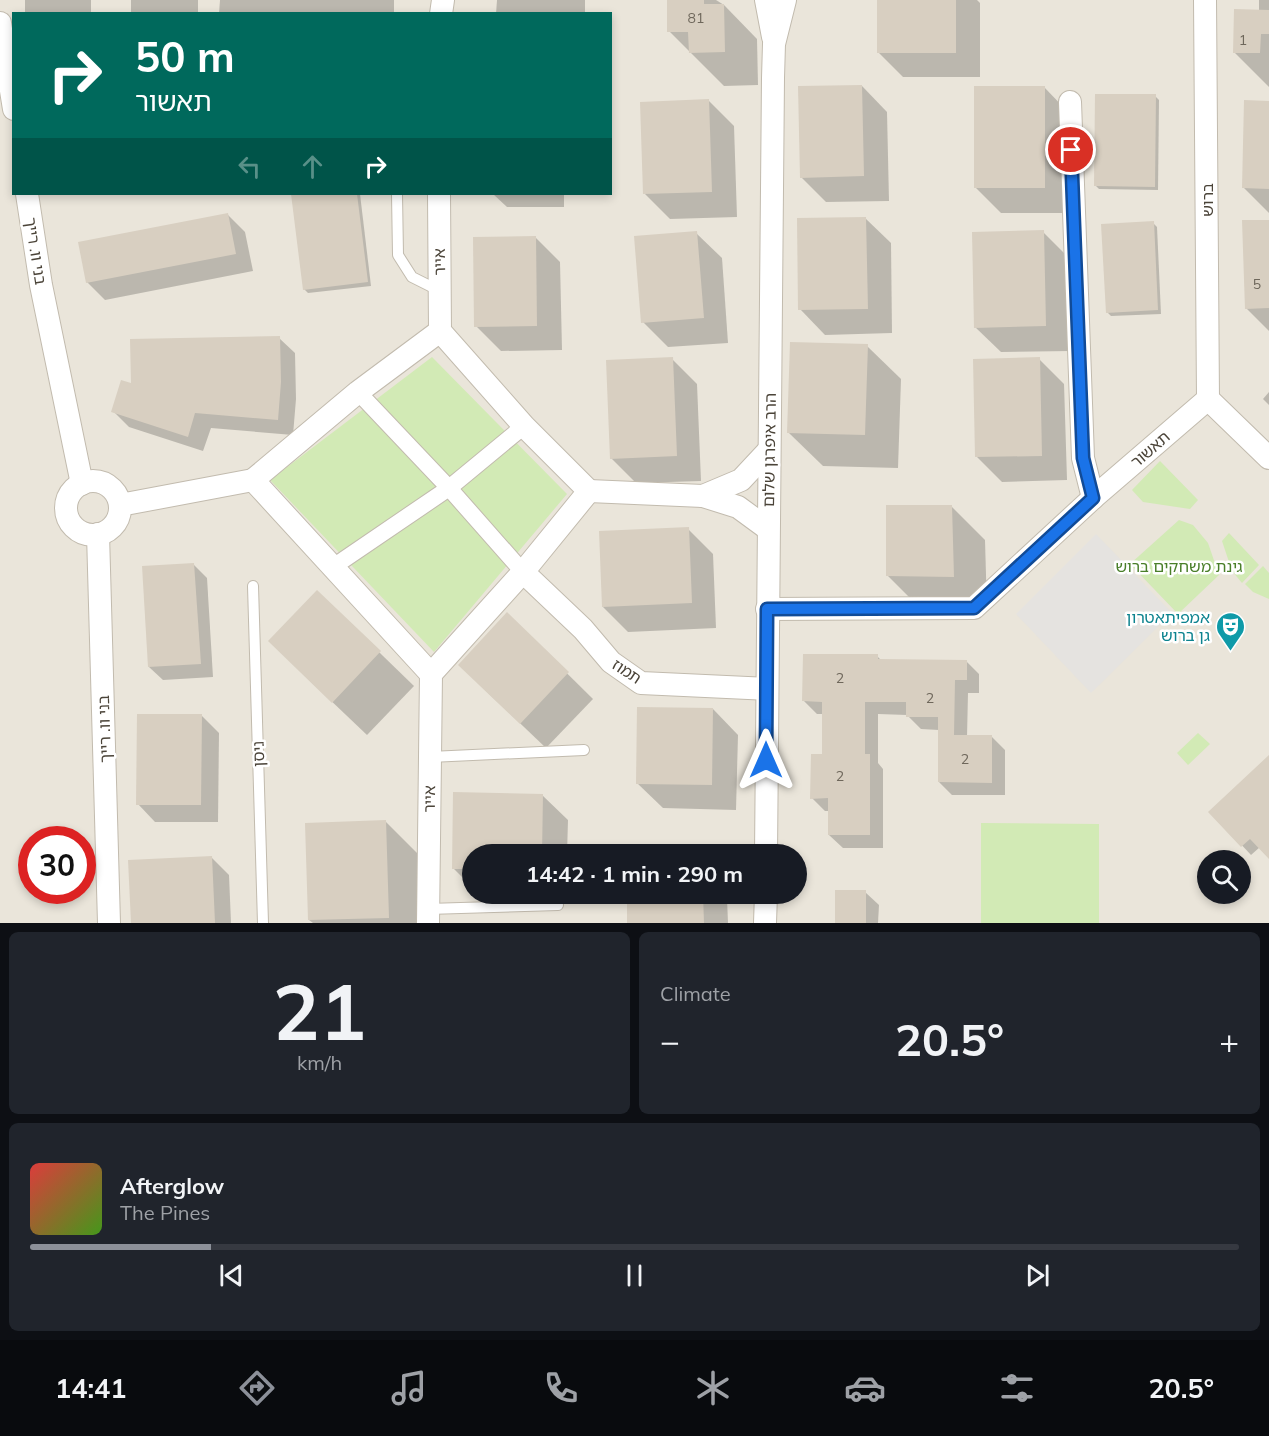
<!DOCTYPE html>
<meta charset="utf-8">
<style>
:root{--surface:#171b24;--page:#20242c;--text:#f1f3f6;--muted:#9ea1a6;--line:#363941;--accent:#8c9099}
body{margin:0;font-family:Mulish,"Noto Sans Hebrew",sans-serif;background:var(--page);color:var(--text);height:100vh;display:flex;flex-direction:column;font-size:22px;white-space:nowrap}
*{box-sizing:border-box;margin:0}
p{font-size:20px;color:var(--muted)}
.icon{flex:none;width:33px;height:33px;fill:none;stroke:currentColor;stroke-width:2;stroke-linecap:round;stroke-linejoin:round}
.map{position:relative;height:923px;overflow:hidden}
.panel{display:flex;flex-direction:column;gap:9px;padding:9px;background:#0d0f14;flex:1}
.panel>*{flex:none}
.hud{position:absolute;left:12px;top:12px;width:600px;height:183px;border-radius:0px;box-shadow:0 3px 9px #0003;background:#00695c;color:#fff;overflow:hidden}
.controls{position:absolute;left:1197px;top:850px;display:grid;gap:12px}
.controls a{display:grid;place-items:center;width:54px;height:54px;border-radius:50%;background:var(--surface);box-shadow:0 3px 9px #0003;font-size:30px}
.speed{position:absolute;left:18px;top:826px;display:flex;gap:12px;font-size:30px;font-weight:700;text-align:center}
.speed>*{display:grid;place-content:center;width:78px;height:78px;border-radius:50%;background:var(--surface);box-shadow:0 3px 9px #0003;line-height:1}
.speed .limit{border:9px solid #d22;background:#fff;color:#111}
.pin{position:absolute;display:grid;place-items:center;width:51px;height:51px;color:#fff;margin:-26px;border:3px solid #fff;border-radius:50%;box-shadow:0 2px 6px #0007}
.me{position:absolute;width:66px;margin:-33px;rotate:0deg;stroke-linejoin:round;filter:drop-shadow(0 0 4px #0008)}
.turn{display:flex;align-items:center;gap:21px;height:126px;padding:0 24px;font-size:27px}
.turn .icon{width:78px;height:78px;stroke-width:2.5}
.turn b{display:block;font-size:42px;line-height:51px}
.lanes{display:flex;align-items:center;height:57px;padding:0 24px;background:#0003;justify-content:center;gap:30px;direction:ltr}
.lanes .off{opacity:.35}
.big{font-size:45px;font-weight:700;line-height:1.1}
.panel .card{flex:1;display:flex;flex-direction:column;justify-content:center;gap:9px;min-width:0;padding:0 21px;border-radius:9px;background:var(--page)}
.panel .dial{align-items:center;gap:0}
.dial b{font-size:78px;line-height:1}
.song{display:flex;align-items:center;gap:18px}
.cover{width:72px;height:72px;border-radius:9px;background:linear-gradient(135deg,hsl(0 70% 55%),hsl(100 70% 35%))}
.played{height:6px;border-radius:3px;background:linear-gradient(90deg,var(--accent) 15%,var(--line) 15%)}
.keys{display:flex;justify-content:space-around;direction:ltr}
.heat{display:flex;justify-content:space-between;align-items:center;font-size:33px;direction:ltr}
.panel .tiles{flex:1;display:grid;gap:9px;grid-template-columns:1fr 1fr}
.card:last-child{grid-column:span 2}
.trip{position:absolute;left:462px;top:844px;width:345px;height:60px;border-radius:30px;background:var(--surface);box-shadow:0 3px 9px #0003;font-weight:700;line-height:60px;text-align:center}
.tabs{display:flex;height:96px;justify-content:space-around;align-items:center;background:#090b0e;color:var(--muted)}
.tabs .icon{width:42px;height:42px}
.tabs .on{color:var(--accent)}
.tabs b{font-size:27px;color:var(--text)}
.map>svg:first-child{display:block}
.residential{fill:#eae5da;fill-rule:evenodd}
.green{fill:#d2eab5}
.parking{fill:#e5e3e0}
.shadow{fill:#0003}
.building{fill:#d8cfc1}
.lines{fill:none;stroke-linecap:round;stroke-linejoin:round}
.service-casing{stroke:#c2bbae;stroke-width:12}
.pedestrian-casing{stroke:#c2bbae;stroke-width:18}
.minor-casing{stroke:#c2bbae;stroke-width:24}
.service{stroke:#fff;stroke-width:10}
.pedestrian{stroke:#fff;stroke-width:16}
.minor{stroke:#fff;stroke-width:22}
.route-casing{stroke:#114b97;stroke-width:15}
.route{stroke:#1a73e8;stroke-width:10}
.labels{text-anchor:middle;stroke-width:5;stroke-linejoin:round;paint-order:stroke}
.number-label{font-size:14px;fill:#6e675b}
.street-label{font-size:16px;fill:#4b4439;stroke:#fff}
.park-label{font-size:16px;fill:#4a7f2a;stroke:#fff}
.culture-label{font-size:16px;fill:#0d838f;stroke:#fff;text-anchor:end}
</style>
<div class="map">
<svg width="1269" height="923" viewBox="0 0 1269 923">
<rect width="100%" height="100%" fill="#f6f3ec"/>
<path class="residential" d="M 0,0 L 1269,0 L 1269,923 L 0,923 ZM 14,14 L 610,14 L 610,194 L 14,194 ZM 32,840 L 82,840 L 82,891 L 32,891 ZM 472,855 L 796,855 L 796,894 L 472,894 ZM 1208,861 L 1240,861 L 1240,894 L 1208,894 Z"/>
<g class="green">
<path d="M 432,357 L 567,494 L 434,652 L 270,480 Z"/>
<path d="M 1160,461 L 1198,500 L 1190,509 L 1143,502 L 1132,490 Z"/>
<path d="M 1179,520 L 1193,525 L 1208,543 L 1219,575 L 1178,614 L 1130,564 Z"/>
<path d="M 1229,533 L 1259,565 L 1242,583 L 1232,571 L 1222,541 Z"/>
<path d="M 1263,566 L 1269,573 L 1269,599 L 1253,592 L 1245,584 Z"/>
<path d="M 1198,733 L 1210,744 L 1188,765 L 1177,753 Z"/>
<path d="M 981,823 L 1099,824 L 1099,923 L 981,923 Z"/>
</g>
<path class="parking" d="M 1096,534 L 1172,613 L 1091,693 L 1016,614 Z"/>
<g class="shadow">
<rect x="25" y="0" width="66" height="14"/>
<rect x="131" y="0" width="67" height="14"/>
<path d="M 220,0 L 394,0 L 394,14 L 219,14 Z"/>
<path d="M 497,0 L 585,0 L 585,14 L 496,14 Z"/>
<path d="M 668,0 L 716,0 L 724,5 L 757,39 L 758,85 L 724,86 L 669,31 Z"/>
<path d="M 878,0 L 977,0 L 980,3 L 980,77 L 903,77 L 878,52 Z"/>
<path d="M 1259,0 L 1269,0 L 1269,87 L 1234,52 L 1259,11 Z"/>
<path d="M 862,86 L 887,112 L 889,201 L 826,202 L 801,177 Z"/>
<path d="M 1044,87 L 1069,113 L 1070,213 L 1001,213 L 976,188 Z"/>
<path d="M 1155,96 L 1159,100 L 1158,190 L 1099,189 L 1095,185 Z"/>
<path d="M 709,101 L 734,126 L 737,217 L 670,219 L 645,194 Z"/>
<path d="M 1269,102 L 1269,213 L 1243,187 Z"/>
<path d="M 293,194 L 360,194 L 371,286 L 308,293 L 304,289 Z"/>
<path d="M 493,194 L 564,194 L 564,207 L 507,207 Z"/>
<path d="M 228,215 L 245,232 L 253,271 L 105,300 L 87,282 Z"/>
<path d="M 865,218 L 891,243 L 892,333 L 825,335 L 800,309 Z"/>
<path d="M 1269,221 L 1269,331 L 1246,308 Z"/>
<path d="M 1153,223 L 1157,227 L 1161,314 L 1111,316 L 1107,312 Z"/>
<path d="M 1043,232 L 1068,257 L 1071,351 L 1001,352 L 975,327 Z"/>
<path d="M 696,233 L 722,258 L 728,343 L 668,347 L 643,322 Z"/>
<path d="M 535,237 L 560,262 L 562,350 L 501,351 L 476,326 Z"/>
<path d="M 279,338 L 295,353 L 296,399 L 293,435 L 211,428 L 203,451 L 129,427 L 113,411 Z"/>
<path d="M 867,346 L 901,379 L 898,468 L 823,466 L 789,433 Z"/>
<path d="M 672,359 L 697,384 L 701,481 L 636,483 L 611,458 Z"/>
<path d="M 1039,359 L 1064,384 L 1067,480 L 1002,482 L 977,457 Z"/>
<path d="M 1269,392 L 1269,405 L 1263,399 Z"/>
<path d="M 951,506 L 985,540 L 987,610 L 921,609 L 887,575 Z"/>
<path d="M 688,529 L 713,554 L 716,628 L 628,632 L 603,607 Z"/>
<path d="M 193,564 L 207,578 L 213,677 L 163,680 L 149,667 Z"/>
<path d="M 317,592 L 414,686 L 367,735 L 304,675 Z"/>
<path d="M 507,614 L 593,699 L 546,748 L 485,690 Z"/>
<path d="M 877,656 L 882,661 L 966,661 L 979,674 L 979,693 L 968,693 L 967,737 L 992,737 L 1005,750 L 1005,795 L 952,795 L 939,782 L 939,730 L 921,729 L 907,715 L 878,714 L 878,763 L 883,769 L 883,848 L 843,848 L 829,835 L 829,811 L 825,811 L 812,798 L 824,755 L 824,714 L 817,714 L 804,701 Z"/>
<path d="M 713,709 L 738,735 L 736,810 L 663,808 L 637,783 Z"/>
<path d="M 201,715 L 219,733 L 218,822 L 155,822 L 138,804 Z"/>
<path d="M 1269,757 L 1269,857 L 1260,847 L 1251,855 L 1211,812 Z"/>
<path d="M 542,795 L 568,820 L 567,855 L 472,855 L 472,887 L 453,868 Z"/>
<path d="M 386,822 L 419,855 L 421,923 L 313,923 L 309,920 Z"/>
<path d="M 211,857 L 229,875 L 231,923 L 133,923 Z"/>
<path d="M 865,892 L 879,905 L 878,923 L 836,923 Z"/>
<path d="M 628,894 L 723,894 L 727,898 L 728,923 L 629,923 Z"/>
</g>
<g class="building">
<path d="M 667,0 L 704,0 L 704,4 L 724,4 L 725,52 L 689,53 L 688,32 L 667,32 Z"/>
<rect x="877" y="0" width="79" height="53"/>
<path d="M 1234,9 L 1269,10 L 1269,34 L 1261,34 L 1260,53 L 1233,53 Z"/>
<path d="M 862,85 L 864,176 L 800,178 L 798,86 Z"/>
<rect x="974" y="86" width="71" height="102"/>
<path d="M 1095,94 L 1156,94 L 1155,187 L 1094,186 Z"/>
<path d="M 709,99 L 712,192 L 643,194 L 640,102 Z"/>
<path d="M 1244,100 L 1269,101 L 1269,189 L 1242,188 Z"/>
<path d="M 291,194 L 357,194 L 368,282 L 303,290 Z"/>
<path d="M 228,213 L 236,254 L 86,283 L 78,242 Z"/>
<path d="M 866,217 L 868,309 L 798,310 L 797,218 Z"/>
<path d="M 1242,220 L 1269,220 L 1269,308 L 1245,309 Z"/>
<path d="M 1154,221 L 1158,310 L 1106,313 L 1101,224 Z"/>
<path d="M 1044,230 L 1046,326 L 974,328 L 972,232 Z"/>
<path d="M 697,231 L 704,318 L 641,323 L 634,236 Z"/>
<path d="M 536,236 L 537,326 L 474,327 L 473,237 Z"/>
<path d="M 280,336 L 281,382 L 278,420 L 195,413 L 188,437 L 111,412 L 121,380 L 131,383 L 130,339 Z"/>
<path d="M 790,342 L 868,344 L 865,435 L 787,433 Z"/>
<path d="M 673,357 L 677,456 L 610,459 L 606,360 Z"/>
<path d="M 1040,357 L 1042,456 L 975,457 L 973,359 Z"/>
<path d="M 886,505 L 952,505 L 954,577 L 886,576 Z"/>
<path d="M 689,527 L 692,603 L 602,607 L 599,531 Z"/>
<path d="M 194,563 L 201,664 L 148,667 L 142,566 Z"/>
<path d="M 317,590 L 381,651 L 332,703 L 268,641 Z"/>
<path d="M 507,612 L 569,672 L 520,724 L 458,665 Z"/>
<path d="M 803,654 L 878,654 L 878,659 L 967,660 L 967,680 L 955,680 L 954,735 L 992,735 L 992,783 L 938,782 L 938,717 L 906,717 L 906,702 L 865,702 L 865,754 L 870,754 L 870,835 L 828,835 L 828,798 L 810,799 L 811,754 L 822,754 L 822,702 L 802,701 Z"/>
<path d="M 637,707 L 713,708 L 712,785 L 636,784 Z"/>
<path d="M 137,714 L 202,714 L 201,805 L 136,805 Z"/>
<path d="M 1269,755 L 1269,859 L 1250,839 L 1241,847 L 1208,812 Z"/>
<path d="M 453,792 L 543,794 L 542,855 L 472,855 L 472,869 L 452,869 Z"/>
<path d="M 386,820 L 389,918 L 308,920 L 305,823 Z"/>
<path d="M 212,856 L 215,923 L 131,923 L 128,860 Z"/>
<rect x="835" y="890" width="31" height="33"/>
<path d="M 627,894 L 703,894 L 704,923 L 627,923 Z"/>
</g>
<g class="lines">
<defs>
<g id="service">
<path d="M 397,194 L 398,255 L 412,277 L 440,291"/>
<path d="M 253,586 L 263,923"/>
<path d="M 430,757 L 584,750"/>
<path d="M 428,909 L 558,905"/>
</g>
<g id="pedestrian">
<path d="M 358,392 L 449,488 L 523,572"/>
<path d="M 333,567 L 449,488 L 524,426"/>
</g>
<g id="minor">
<path d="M 766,0 L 773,37"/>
<path d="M 1205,0 L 1208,399"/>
<path d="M 441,14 L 443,0"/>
<path d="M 0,23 L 14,109"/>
<path d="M 1070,102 L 1083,458 L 1093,498"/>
<path d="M 27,194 L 41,285 L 82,484"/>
<path d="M 1208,399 L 1269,458"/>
<circle cx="93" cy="508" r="27"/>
<path d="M 589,491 L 703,496 L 738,507 L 768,529"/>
<path d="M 703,496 L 741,480 L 769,450"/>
<path d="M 120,505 L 253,480"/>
<path d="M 98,534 L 109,923"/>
<path d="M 523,572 L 583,629 L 611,662 L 641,683 L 767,689"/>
<path d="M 767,609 L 974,608 L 1093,498 L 1208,399"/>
<path d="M 431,674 L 253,480 L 358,392 L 440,331"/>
<path d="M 766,855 L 773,78 L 774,44 L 785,0"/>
<path d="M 428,923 L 431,674 L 523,572 L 589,491 L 524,426 L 440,331 L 439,194"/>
<path d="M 765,923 L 766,894"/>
</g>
</defs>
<use href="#service" class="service-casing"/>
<use href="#pedestrian" class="pedestrian-casing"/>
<use href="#minor" class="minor-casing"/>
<use href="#service" class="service"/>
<use href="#pedestrian" class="pedestrian"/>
<use href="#minor" class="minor"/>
</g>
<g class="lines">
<defs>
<path id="route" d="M 766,760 L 767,609 L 974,608 L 1093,498 L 1083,458 L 1071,150"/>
</defs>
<use href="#route" class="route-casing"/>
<use href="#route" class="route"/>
</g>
<defs>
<symbol id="theatre-pin" viewBox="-11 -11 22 30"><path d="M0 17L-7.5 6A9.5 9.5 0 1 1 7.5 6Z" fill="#0f9aa8" stroke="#fff"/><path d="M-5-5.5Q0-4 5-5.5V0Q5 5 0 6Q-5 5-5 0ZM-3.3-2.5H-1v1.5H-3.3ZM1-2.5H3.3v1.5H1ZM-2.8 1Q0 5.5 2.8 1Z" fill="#fff"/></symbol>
</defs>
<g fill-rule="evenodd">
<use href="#theatre-pin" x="1214" y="610" width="33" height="45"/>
</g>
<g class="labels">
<g class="number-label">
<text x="696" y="23">81</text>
<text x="1243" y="45">1</text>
<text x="1257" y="289">5</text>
<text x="840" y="683">2</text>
<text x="930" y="703">2</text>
<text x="965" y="764">2</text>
<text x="840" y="781">2</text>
</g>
<g class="street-label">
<text transform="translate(1207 200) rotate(-90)" y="6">ברוש</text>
<text transform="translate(36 251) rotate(81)" y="6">בני וו. רייך</text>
<text transform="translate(439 262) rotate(-91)" y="6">אייר</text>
<text transform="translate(1150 449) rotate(-41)" y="6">תאשור</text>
<text transform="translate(769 450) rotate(-89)" y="6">הרב איפרגן שלום</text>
<text transform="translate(627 671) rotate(33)" y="6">תמוז</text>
<text transform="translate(104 729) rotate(-92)" y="6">בני וו. רייך</text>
<text transform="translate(258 754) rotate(-92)" y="6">ניסן</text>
<text transform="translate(429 799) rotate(-89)" y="6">אייר</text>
</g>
<g class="park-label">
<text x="1179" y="572">גינת משחקים ברוש</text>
</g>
<g class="culture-label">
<text x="1210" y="623">אמפיתאטרון<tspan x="1210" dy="18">גן ברוש</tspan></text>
</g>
</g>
</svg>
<div class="controls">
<a><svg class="icon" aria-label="search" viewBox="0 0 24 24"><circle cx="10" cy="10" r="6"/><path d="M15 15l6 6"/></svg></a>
</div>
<div class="speed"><div class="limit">30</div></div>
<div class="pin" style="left:1071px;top:150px;background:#d93025"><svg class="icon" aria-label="arrive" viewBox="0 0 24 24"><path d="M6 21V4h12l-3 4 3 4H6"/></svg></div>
<svg class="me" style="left:766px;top:760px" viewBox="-20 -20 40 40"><path d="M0-17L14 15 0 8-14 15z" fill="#1a73e8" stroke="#fff" stroke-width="4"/></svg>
<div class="trip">14:42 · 1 min · 290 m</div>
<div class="hud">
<div class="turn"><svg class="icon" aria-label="right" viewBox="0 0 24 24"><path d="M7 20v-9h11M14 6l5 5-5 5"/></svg><div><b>50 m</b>תאשור</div></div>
<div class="lanes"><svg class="icon off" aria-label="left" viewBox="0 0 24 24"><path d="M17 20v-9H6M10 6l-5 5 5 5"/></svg><svg class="icon off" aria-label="ahead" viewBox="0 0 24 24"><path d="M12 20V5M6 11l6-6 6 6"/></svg><svg class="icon" aria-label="right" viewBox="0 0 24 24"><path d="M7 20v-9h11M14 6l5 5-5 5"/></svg></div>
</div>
</div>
<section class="panel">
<div class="tiles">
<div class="card dial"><b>21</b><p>km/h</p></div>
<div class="card"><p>Climate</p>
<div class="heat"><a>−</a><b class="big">20.5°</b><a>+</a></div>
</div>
<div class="card">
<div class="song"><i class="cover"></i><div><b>Afterglow</b><p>The Pines</p></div></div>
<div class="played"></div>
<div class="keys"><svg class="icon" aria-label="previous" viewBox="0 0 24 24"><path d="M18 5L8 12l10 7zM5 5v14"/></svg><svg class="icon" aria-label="pause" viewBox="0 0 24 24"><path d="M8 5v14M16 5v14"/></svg><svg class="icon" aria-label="next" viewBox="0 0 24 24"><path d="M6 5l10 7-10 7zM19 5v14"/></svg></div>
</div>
</div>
</section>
<nav class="tabs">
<b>14:41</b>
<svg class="icon on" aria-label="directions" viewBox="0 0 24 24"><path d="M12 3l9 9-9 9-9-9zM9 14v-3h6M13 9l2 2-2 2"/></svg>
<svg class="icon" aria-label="music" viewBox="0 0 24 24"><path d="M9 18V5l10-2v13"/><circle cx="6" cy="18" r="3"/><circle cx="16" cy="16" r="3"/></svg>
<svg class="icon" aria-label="phone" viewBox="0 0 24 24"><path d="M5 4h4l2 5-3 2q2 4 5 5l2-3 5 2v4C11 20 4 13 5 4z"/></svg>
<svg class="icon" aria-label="climate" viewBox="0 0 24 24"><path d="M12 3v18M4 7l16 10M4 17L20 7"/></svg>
<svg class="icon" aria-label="car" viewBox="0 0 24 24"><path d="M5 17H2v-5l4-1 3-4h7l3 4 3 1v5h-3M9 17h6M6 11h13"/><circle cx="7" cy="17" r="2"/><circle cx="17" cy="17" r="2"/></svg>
<svg class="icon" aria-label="filters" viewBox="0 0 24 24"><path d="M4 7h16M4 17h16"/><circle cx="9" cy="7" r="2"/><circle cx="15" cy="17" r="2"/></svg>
<b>20.5°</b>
</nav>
